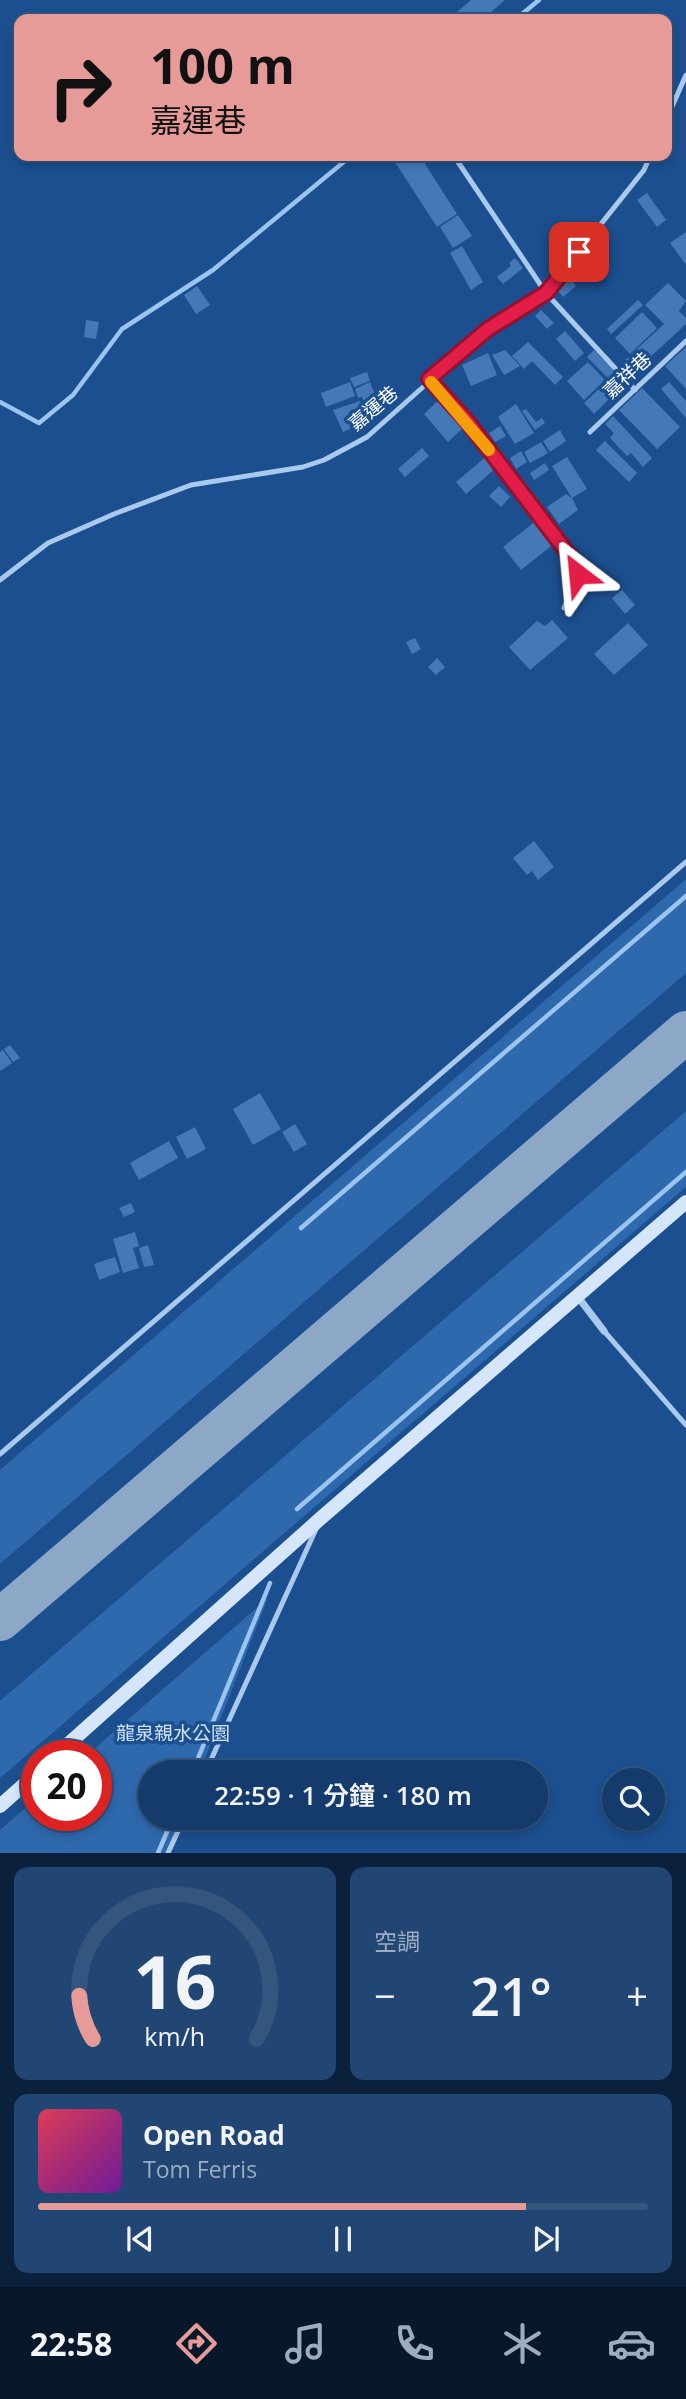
<!DOCTYPE html>
<html lang="zh-TW">
<meta charset="utf-8">
<style>
:root{--surface:#143b6b;--page:#214673;--text:#f1f3f6;--muted:#9dadc1;--line:#33557e;--accent:#e69b98}
body{margin:0;font-family:"Open Sans","Noto Sans TC",sans-serif;background:var(--page);color:var(--text);height:100vh;display:flex;flex-direction:column;font-size:26px;white-space:nowrap}
*{box-sizing:border-box;margin:0}
p{font-size:23px;color:var(--muted)}
.icon{flex:none;width:38px;height:38px;fill:none;stroke:currentColor;stroke-width:2;stroke-linecap:round;stroke-linejoin:round}
.map{position:relative;height:1853px;overflow:hidden}
.panel{display:flex;flex-direction:column;gap:14px;padding:14px;background:#0b203b;flex:1}
.panel>*{flex:none}
.hud{position:absolute;left:14px;top:14px;width:658px;height:147px;border-radius:14px;box-shadow:0 4px 10px #0003,0 0 0 2px var(--line);background:#e69b98;color:#111;overflow:hidden}
.buttons{position:absolute;left:602px;top:1768px;display:grid;gap:14px}
.buttons a{display:grid;place-items:center;width:63px;height:63px;border-radius:50%;background:var(--surface);box-shadow:0 4px 10px #0003,0 0 0 2px var(--line);font-size:35px}
.speed{position:absolute;left:21px;top:1740px;display:flex;gap:14px;font-size:35px;font-weight:700;text-align:center}
.speed>*{display:grid;place-content:center;width:91px;height:91px;border-radius:50%;background:var(--surface);box-shadow:0 4px 10px #0003,0 0 0 2px var(--line);line-height:1}
.speed .limit{border:10px solid #d22;background:#fff;color:#111}
.pin{position:absolute;display:grid;place-items:center;width:60px;height:60px;color:#fff;margin:-30px;border-radius:14px;box-shadow:0 4px 10px #0006}
.me{position:absolute;width:77px;margin:-38px;rotate:331deg;stroke-linejoin:round;filter:drop-shadow(0 0 5px #0008)}
.turn{display:flex;align-items:center;gap:24px;height:147px;padding:0 21px;font-size:32px}
.turn .icon{width:91px;height:91px;stroke-width:2.5}
.turn b{display:block;font-size:49px;line-height:60px}
.big{font-size:52px;font-weight:600;line-height:1.1}
.panel .tile{flex:1;display:flex;flex-direction:column;justify-content:center;gap:10px;min-width:0;padding:0 24px;border-radius:14px;background:var(--page)}
.panel .dial{align-items:center;gap:0}
.dial svg{height:182px;overflow:visible;fill:none;stroke:var(--line);stroke-width:7;stroke-linecap:round;text-anchor:middle}
.dial text{fill:var(--text);stroke:none}
.song{display:flex;align-items:center;gap:21px}
.cover{width:84px;height:84px;border-radius:10px;background:linear-gradient(135deg,hsl(350 70% 55%),hsl(280 70% 35%))}
.played{height:7px;border-radius:4px;background:linear-gradient(90deg,var(--accent) 80%,var(--line) 80%)}
.keys{display:flex;justify-content:space-around;direction:ltr}
.heat{display:flex;justify-content:space-between;align-items:center;font-size:38px;direction:ltr}
.panel .tiles{flex:1;display:grid;gap:14px;grid-template-columns:1fr 1fr}
.tile:last-child{grid-column:span 2}
.trip{position:absolute;left:138px;top:1760px;width:410px;height:70px;border-radius:35px;background:var(--surface);box-shadow:0 4px 10px #0003,0 0 0 2px var(--line);font-weight:600;line-height:70px;text-align:center}
.tabs{display:flex;height:112px;justify-content:space-around;align-items:center;background:#08182b;color:var(--muted)}
.tabs .icon{width:49px;height:49px}
.tabs .current{color:var(--accent)}
.tabs b{font-size:32px;color:var(--text)}
.map>svg:first-child{display:block}
.green{fill:#2e69ad}
.lines{fill:none;stroke-linecap:round;stroke-linejoin:round}
.stream{stroke:#9cc4f0;stroke-width:4.5}
.taxiway{stroke:#8da7c7;stroke-width:42}
.building{fill:#4478b7}
.lane{stroke:#a9c9ee;stroke-width:5}
.street{stroke:#a9c9ee;stroke-width:7}
.secondary{stroke:#d6e6fa;stroke-width:14}
.route-casing{stroke:#92132f;stroke-width:18}
.route{stroke:#e11d48;stroke-width:12}
.slow{stroke:#f59e0b;stroke-width:12}
.labels{text-anchor:middle;stroke-width:7;stroke-linejoin:round;paint-order:stroke}
.street-label{font-size:19px;fill:#fff;stroke:#1b4f8f}
.park-label{font-size:19px;fill:#cfe3fa;stroke:#1b4f8f}
</style>
<div class="map">
<svg width="686" height="1853" viewBox="0 0 686 1853">
<rect width="100%" height="100%" fill="#1b4f8f"/>
<g class="green">
<path d="M 686,879 L 686,973 L 0,1564 L 0,1470 Z"/>
<path d="M 686,1111 L 686,1187 L 0,1778 L 0,1701 Z"/>
<path d="M 268,1598 L 199,1773 L 150,1773 L 150,1818 L 181,1818 L 167,1853 L 0,1853 L 0,1830 L 37,1798 L 37,1815 L 96,1815 L 96,1755 L 87,1755 Z"/>
</g>
<g class="lines">
<g class="stream">
<path d="M 516,19 L 539,0"/>
<path d="M 0,402 L 39,423 L 73,395 L 122,329 L 213,270 L 351,156"/>
<path d="M 301,1228 L 686,896"/>
<path d="M 297,1509 L 686,1172"/>
<path d="M 192,1773 L 270,1583"/>
<path d="M 158,1853 L 173,1818"/>
</g>
<path class="taxiway" d="M 0,1620 L 686,1032"/>
</g>
<g class="building">
<path d="M 471,0 L 505,0 L 483,19 L 449,19 Z"/>
<path d="M 391,156 L 420,156 L 457,214 L 437,227 Z"/>
<path d="M 647,193 L 666,220 L 657,227 L 637,200 Z"/>
<path d="M 458,215 L 472,236 L 453,248 L 440,227 Z"/>
<path d="M 686,232 L 686,265 L 670,243 Z"/>
<path d="M 462,246 L 483,282 L 471,290 L 450,253 Z"/>
<path d="M 515,258 L 523,268 L 503,284 L 497,277 L 511,266 L 509,263 Z"/>
<path d="M 584,261 L 588,269 L 575,276 L 571,269 Z"/>
<path d="M 568,276 L 576,286 L 563,297 L 555,287 Z"/>
<path d="M 668,283 L 686,301 L 679,311 L 686,318 L 686,324 L 635,371 L 625,360 L 664,324 L 645,305 Z"/>
<path d="M 197,286 L 210,305 L 196,314 L 184,295 Z"/>
<path d="M 638,300 L 643,305 L 611,334 L 607,329 Z"/>
<path d="M 541,310 L 554,323 L 547,329 L 535,316 Z"/>
<path d="M 642,312 L 657,328 L 630,354 L 615,338 Z"/>
<path d="M 86,320 L 99,322 L 96,339 L 84,337 Z"/>
<path d="M 565,331 L 584,353 L 575,361 L 556,339 Z"/>
<path d="M 528,342 L 563,377 L 555,385 L 532,361 L 524,369 L 512,356 Z"/>
<path d="M 686,347 L 686,389 L 665,366 Z"/>
<path d="M 505,350 L 520,366 L 504,375 L 492,355 Z"/>
<path d="M 594,350 L 616,373 L 609,379 L 587,357 Z"/>
<path d="M 488,353 L 497,375 L 471,386 L 462,365 Z"/>
<path d="M 588,362 L 605,380 L 584,400 L 567,381 Z"/>
<path d="M 367,372 L 370,381 L 354,387 L 350,378 Z"/>
<path d="M 350,382 L 355,396 L 326,407 L 321,393 Z"/>
<path d="M 370,382 L 383,415 L 371,420 L 362,397 L 358,398 L 355,389 Z"/>
<path d="M 669,382 L 686,401 L 686,418 L 661,389 Z"/>
<path d="M 600,388 L 610,398 L 594,414 L 584,403 Z"/>
<path d="M 642,388 L 680,427 L 657,449 L 619,410 Z"/>
<path d="M 440,399 L 465,426 L 448,442 L 424,414 Z"/>
<path d="M 360,401 L 368,421 L 343,432 L 333,410 Z"/>
<path d="M 516,404 L 534,433 L 515,444 L 498,417 Z"/>
<path d="M 526,409 L 536,422 L 542,418 L 545,423 L 535,430 L 522,411 Z"/>
<path d="M 613,416 L 652,458 L 643,467 L 631,453 L 627,456 L 610,438 L 614,433 L 605,424 Z"/>
<path d="M 500,426 L 506,436 L 495,442 L 489,433 Z"/>
<path d="M 560,430 L 566,441 L 550,452 L 543,441 Z"/>
<path d="M 605,441 L 637,473 L 629,482 L 596,450 Z"/>
<path d="M 541,442 L 548,453 L 530,463 L 524,452 Z"/>
<path d="M 422,448 L 429,456 L 405,477 L 398,469 Z"/>
<path d="M 521,451 L 527,462 L 516,469 L 510,458 Z"/>
<path d="M 488,455 L 497,467 L 466,494 L 456,482 Z"/>
<path d="M 567,457 L 587,489 L 572,498 L 578,510 L 559,524 L 547,507 L 566,494 L 572,498 L 552,466 Z"/>
<path d="M 545,463 L 549,470 L 534,480 L 530,473 Z"/>
<path d="M 499,486 L 510,497 L 501,507 L 489,496 Z"/>
<path d="M 537,520 L 555,543 L 521,570 L 503,547 Z"/>
<path d="M 622,590 L 635,605 L 625,614 L 612,598 Z"/>
<path d="M 552,620 L 568,638 L 530,670 L 509,647 L 537,621 L 545,626 Z"/>
<path d="M 628,623 L 648,645 L 614,675 L 594,654 Z"/>
<path d="M 415,638 L 421,649 L 412,654 L 406,642 Z"/>
<path d="M 437,658 L 445,667 L 436,675 L 428,667 Z"/>
<path d="M 534,841 L 554,867 L 538,880 L 532,871 L 527,875 L 513,858 Z"/>
<path d="M 10,1045 L 20,1058 L 13,1062 L 4,1049 Z"/>
<path d="M 3,1050 L 12,1063 L 0,1071 L 0,1052 Z"/>
<path d="M 260,1093 L 281,1129 L 253,1145 L 233,1109 Z"/>
<path d="M 295,1124 L 307,1144 L 294,1152 L 282,1132 Z"/>
<path d="M 195,1127 L 206,1149 L 187,1159 L 176,1137 Z"/>
<path d="M 169,1141 L 178,1158 L 139,1180 L 130,1163 Z"/>
<path d="M 131,1203 L 135,1212 L 124,1217 L 119,1208 Z"/>
<path d="M 135,1232 L 139,1246 L 133,1248 L 139,1268 L 123,1273 L 113,1239 Z"/>
<path d="M 148,1245 L 154,1265 L 144,1267 L 139,1248 Z"/>
<path d="M 115,1257 L 120,1272 L 99,1280 L 94,1264 Z"/>
<path d="M 142,1723 L 156,1728 L 154,1736 L 139,1731 Z"/>
</g>
<g class="lines">
<g class="lane">
<path d="M 667,118 L 686,75"/>
<path d="M 454,156 L 546,293 L 635,390"/>
<path d="M 429,379 L 466,421 L 573,560 L 578,574 L 564,608"/>
<path d="M 590,432 L 686,341"/>
<path d="M 0,580 L 48,543 L 114,514 L 191,485 L 303,467 L 324,460 L 367,437 L 488,329 L 546,293 L 644,170 L 650,156"/>
<path d="M 604,1331 L 686,1425"/>
<path d="M 0,1454 L 686,862"/>
<path d="M 205,1773 L 317,1527"/>
<path d="M 168,1853 L 184,1818"/>
</g>
<path class="street" d="M 578,1297 L 604,1331"/>
<g class="secondary">
<path d="M 56,1755 L 321,1518 L 686,1202"/>
<path d="M 0,1806 L 37,1773"/>
</g>
</g>
<g class="lines">
<defs>
<path id="route" d="M 578,574 L 573,560 L 467,421 L 429,379 L 488,329 L 546,293 L 579,252"/>
</defs>
<use href="#route" class="route-casing"/>
<use href="#route" class="route"/>
<path class="slow" d="M 431,382 L 489,450"/>
</g>
<g class="labels">
<g class="street-label">
<text transform="translate(627 375) rotate(-43)" y="7">嘉祥巷</text>
<text transform="translate(373 408) rotate(-40)" y="7">嘉運巷</text>
</g>
<g class="park-label">
<text x="173" y="1740">龍泉親水公園</text>
</g>
</g>
</svg>
<div class="buttons">
<a><svg class="icon" aria-label="search" viewBox="0 0 24 24"><circle cx="10" cy="10" r="6"/><path d="M15 15l6 6"/></svg></a>
</div>
<div class="speed"><div class="limit">20</div></div>
<div class="pin" style="left:579px;top:252px;background:#d93025"><svg class="icon" aria-label="arrive" viewBox="0 0 24 24"><path d="M6 21V4h12l-3 4 3 4H6"/></svg></div>
<svg class="me" style="left:578px;top:574px" viewBox="-20 -20 40 40"><path d="M0-17L14 15 0 8-14 15z" fill="#e11d48" stroke="#fff" stroke-width="4"/></svg>
<div class="trip">22:59 · 1 分鐘 · 180 m</div>
<div class="hud">
<div class="turn"><svg class="icon" aria-label="right" viewBox="0 0 24 24"><path d="M7 20v-9h11M14 6l5 5-5 5"/></svg><div><b>100 m</b>嘉運巷</div></div>
</div>
</div>
<section class="panel">
<div class="tiles">
<div class="tile dial"><svg viewBox="0 0 100 80">
<path d="M14 69A42 42 0 1 1 86 69"/>
<path d="M14 69A42 42 0 0 1 8 50" stroke="#e69b98"/>
<text x="50" y="56" font-size="32" font-weight="700">16</text>
<text x="50" y="72" font-size="11">km/h</text>
</svg></div>
<div class="tile"><p>空調</p>
<div class="heat"><a>−</a><b class="big">21°</b><a>+</a></div>
</div>
<div class="tile">
<div class="song"><i class="cover"></i><div><b>Open Road</b><p>Tom Ferris</p></div></div>
<div class="played"></div>
<div class="keys"><svg class="icon" aria-label="previous" viewBox="0 0 24 24"><path d="M18 5L8 12l10 7zM5 5v14"/></svg><svg class="icon" aria-label="pause" viewBox="0 0 24 24"><path d="M8 5v14M16 5v14"/></svg><svg class="icon" aria-label="next" viewBox="0 0 24 24"><path d="M6 5l10 7-10 7zM19 5v14"/></svg></div>
</div>
</div>
</section>
<nav class="tabs">
<b>22:58</b>
<svg class="icon current" aria-label="directions" viewBox="0 0 24 24"><path d="M12 3l9 9-9 9-9-9zM9 14v-3h6M13 9l2 2-2 2"/></svg>
<svg class="icon" aria-label="music" viewBox="0 0 24 24"><path d="M9 18V5l10-2v13"/><circle cx="6" cy="18" r="3"/><circle cx="16" cy="16" r="3"/></svg>
<svg class="icon" aria-label="phone" viewBox="0 0 24 24"><path d="M5 4h4l2 5-3 2q2 4 5 5l2-3 5 2v4C11 20 4 13 5 4z"/></svg>
<svg class="icon" aria-label="climate" viewBox="0 0 24 24"><path d="M12 3v18M4 7l16 10M4 17L20 7"/></svg>
<svg class="icon" aria-label="car" viewBox="0 0 24 24"><path d="M5 17H2v-5l4-1 3-4h7l3 4 3 1v5h-3M9 17h6M6 11h13"/><circle cx="7" cy="17" r="2"/><circle cx="17" cy="17" r="2"/></svg>
</nav>
